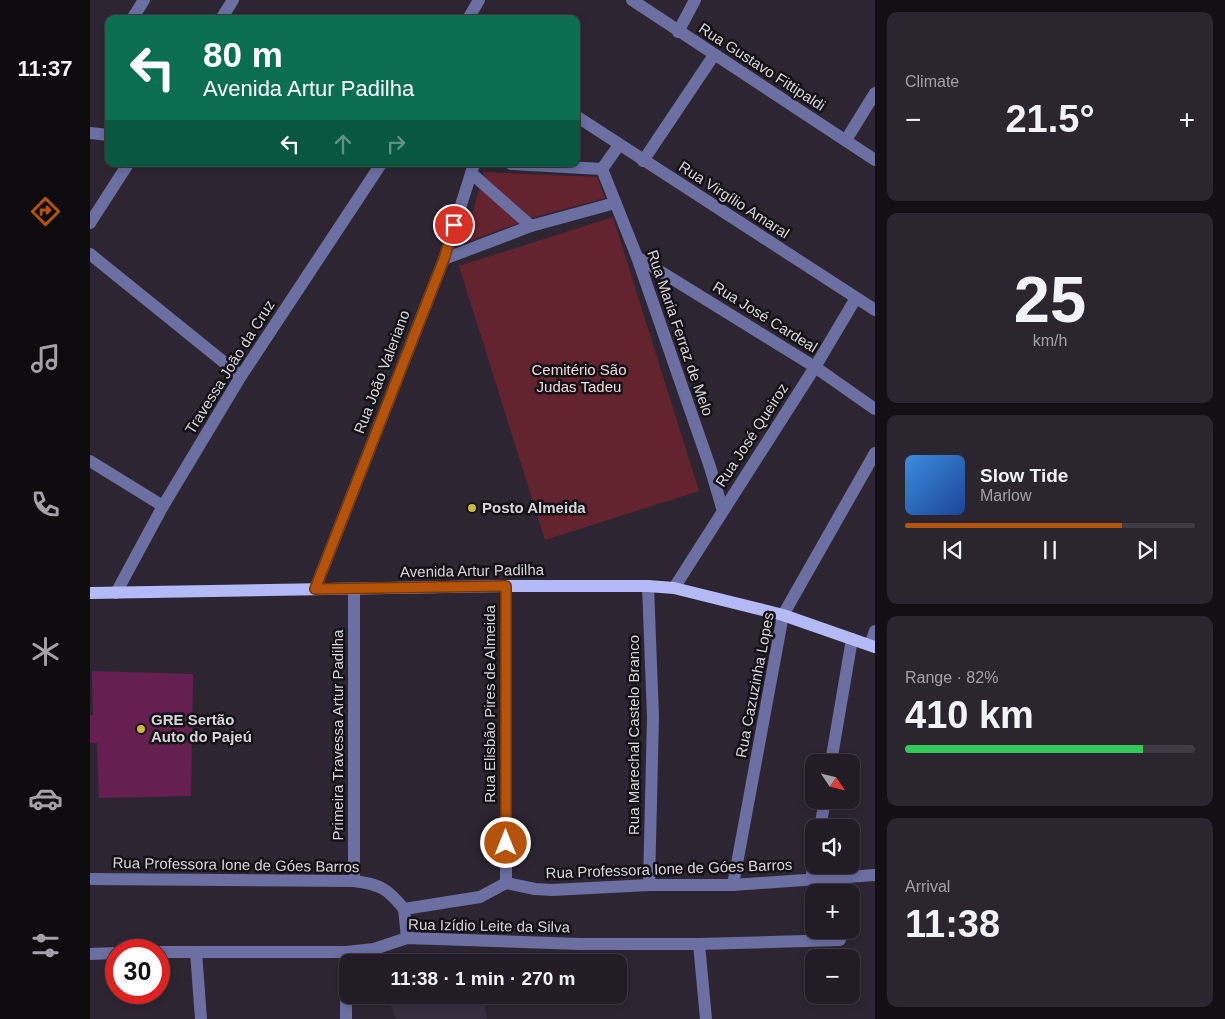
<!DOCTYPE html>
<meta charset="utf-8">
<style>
:root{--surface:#221c26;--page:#2a252e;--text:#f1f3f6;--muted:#a2a1a7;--line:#3f3a43;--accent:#b45309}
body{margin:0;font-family:Arial,sans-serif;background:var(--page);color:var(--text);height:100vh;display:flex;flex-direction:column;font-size:19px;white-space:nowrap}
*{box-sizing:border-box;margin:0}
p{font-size:16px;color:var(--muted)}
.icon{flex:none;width:28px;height:28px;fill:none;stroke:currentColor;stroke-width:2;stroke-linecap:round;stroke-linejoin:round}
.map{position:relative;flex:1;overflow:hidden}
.side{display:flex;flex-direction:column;gap:12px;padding:12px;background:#130f15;width:350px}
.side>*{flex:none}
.guide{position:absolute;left:15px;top:15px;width:475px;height:152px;border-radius:10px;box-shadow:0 2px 8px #0003,0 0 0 1px var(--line);background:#0b6e4f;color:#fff;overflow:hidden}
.needle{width:32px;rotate:125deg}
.tools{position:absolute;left:715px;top:754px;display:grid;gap:10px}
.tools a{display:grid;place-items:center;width:55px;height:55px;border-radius:10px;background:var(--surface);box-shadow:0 2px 8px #0003,0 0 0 1px var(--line);font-size:25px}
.speed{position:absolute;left:15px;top:939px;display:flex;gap:10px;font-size:25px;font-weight:700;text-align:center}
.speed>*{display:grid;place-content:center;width:65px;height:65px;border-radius:50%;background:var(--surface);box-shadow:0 2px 8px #0003,0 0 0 1px var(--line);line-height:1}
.speed .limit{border:8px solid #d22;background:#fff;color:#111}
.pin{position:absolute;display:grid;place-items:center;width:42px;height:42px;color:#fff;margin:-21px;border:2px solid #fff;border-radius:50%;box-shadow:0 1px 5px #0007}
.me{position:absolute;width:55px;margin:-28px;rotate:0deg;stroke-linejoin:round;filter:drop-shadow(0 0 4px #0008)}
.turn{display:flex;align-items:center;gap:18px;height:105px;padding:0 15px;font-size:22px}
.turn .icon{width:65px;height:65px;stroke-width:2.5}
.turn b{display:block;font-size:35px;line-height:42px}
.lanes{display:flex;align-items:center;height:48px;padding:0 15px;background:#0003;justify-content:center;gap:25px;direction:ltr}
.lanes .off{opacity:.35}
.big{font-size:38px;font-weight:700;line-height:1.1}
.side .card{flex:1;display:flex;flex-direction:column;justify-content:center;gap:8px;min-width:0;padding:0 18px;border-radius:10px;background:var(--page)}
.side .dial{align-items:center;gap:0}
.dial b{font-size:65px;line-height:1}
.song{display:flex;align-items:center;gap:15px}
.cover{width:60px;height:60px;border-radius:8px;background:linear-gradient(135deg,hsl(210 70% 55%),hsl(220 70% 35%))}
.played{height:5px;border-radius:2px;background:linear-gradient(90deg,var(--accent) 75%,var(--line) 75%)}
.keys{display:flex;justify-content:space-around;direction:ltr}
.heat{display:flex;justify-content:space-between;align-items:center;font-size:28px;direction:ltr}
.charge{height:8px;border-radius:4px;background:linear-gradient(90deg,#34c759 82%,var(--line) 0)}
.trip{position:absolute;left:249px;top:954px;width:288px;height:50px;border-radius:10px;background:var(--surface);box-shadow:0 2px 8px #0003,0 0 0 1px var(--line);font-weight:700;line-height:50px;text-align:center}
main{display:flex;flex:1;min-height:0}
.dock{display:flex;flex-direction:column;width:90px;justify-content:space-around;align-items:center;background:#0e0b0f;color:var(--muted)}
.dock .icon{width:35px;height:35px}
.dock .current{color:var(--accent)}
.dock b{font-size:22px;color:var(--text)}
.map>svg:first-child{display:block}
.built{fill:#382e3f}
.green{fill:#63232f}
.building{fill:#652051}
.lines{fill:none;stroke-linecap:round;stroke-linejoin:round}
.minor{stroke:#6b6fa2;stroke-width:12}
.major{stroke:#b4b9f8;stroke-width:12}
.route-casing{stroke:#753606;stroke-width:12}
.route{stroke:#b45309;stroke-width:9}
.poi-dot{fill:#caba3a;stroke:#131116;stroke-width:2}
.labels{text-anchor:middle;stroke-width:5;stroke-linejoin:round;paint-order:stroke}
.street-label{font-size:15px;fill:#d7d3da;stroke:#131116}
.park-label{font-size:15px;fill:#f1d7d9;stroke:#131116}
.poi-label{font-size:15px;font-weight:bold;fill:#d7d3da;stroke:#131116;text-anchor:start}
</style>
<main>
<nav class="dock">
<b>11:37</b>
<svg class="icon current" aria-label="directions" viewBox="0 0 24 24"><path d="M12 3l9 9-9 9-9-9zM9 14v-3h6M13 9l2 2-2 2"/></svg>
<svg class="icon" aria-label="music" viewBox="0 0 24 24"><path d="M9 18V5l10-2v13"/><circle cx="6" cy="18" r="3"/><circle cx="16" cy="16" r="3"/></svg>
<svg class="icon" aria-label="phone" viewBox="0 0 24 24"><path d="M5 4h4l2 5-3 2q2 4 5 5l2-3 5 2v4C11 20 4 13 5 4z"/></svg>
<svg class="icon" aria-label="climate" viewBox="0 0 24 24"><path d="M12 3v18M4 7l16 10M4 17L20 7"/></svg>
<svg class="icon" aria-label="car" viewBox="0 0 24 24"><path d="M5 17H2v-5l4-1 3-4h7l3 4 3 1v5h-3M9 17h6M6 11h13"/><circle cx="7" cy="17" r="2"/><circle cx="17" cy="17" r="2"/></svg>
<svg class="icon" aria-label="filters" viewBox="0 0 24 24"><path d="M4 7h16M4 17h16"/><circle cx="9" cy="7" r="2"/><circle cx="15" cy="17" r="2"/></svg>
</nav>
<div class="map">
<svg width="785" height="1019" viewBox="0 0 785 1019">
<rect width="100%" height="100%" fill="#2d2632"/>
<g class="built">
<path d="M 392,955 L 392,962 L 304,962 L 305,957 Z"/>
<path d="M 300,995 L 393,995 L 397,1019 L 306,1019 L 301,1006 Z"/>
</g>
<g class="green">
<path d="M 394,172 L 507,177 L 515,198 L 445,217 L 374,243 Z"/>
<path d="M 523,217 L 609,491 L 455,540 L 369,266 Z"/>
</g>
<path class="building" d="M 2,671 L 103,674 L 101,796 L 9,798 L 7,743 L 0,743 L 0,715 L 3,715 Z"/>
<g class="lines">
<g class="minor">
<path d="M 542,0 L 785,160"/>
<path d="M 42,19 L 54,0"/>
<path d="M 131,19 L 143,0"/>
<path d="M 378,19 L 389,0"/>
<path d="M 588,32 L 605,0"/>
<path d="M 486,116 L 785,310"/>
<path d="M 0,133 L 19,135"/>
<path d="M 756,140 L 785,93"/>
<path d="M 553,161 L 624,55"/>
<path d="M 421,164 L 512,169 L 529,145"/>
<path d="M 512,169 L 547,257 L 620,467 L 633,511"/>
<path d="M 381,173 L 441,226 L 525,203"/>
<path d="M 0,223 L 38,164"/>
<path d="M 0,254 L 151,376"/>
<path d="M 547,257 L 725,367 L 785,409"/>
<path d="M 354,259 L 441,226"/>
<path d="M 0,461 L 73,506"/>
<path d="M 416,586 L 416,883"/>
<path d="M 558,586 L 563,717 L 559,885"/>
<path d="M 584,588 L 725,367 L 766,298"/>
<path d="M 225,589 L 354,259 L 384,164"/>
<path d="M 264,589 L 264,881"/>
<path d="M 26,593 L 73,506 L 151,376 L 291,164"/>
<path d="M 780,645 L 785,631"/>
<path d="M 741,762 L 762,639"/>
<path d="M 730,828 L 735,800"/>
<path d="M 0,879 L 264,881 C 290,884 298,889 314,909"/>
<path d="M 721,879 L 724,864"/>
<path d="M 643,885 L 693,615 L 785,453"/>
<path d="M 314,909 L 390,897 L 416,883 L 445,889 L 462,890 L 559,885 L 643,885 L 785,875"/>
<path d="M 314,909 L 317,938"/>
<path d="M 609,944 L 616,1019"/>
<path d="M 69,952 L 256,952 L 284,949 L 317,938 L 490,944 L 609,944 L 750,940"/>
<path d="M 106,952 L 111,1019"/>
<path d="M 256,952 L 256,1019"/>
<path d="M 0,954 L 26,953"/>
</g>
<path class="major" d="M 0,593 L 416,586 L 558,586 L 584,588 L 693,615 L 785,647"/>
</g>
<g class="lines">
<defs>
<path id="route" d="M 364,225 L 354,259 L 225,589 L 416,586 L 416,843"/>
</defs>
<use href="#route" class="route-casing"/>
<use href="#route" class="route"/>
</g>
<g class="poi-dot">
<circle cx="382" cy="508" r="5"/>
<circle cx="51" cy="729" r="5"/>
</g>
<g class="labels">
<g class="street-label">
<text transform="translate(672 67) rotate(33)" y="5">Rua Gustavo Fittipaldi</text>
<text transform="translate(644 200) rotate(33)" y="5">Rua Virgílio Amaral</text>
<text transform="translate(675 317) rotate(32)" y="5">Rua José Cardeal</text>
<text transform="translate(590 333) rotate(71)" y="5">Rua Maria Ferraz de Melo</text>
<text transform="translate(140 367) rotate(-58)" y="5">Travessa João da Cruz</text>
<text transform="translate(292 372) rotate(-69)" y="5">Rua João Valeriano</text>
<text transform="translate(662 435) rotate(-57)" y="5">Rua José Queiroz</text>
<text transform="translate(382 571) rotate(-1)" y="5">Avenida Artur Padilha</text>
<text transform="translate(665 685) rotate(-79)" y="5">Rua Cazuzinha Lopes</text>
<text transform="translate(400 704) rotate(-90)" y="5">Rua Elisbão Pires de Almeida</text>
<text transform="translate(248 735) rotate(-90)" y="5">Primeira Travessa Artur Padilha</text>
<text transform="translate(544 735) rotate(-90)" y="5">Rua Marechal Castelo Branco</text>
<text transform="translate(146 865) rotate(1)" y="5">Rua Professora Ione de Góes Barros</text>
<text transform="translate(579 869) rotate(-2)" y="5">Rua Professora Ione de Góes Barros</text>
<text transform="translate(399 926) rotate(1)" y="5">Rua Izídio Leite da Silva</text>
</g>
<g class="park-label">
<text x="489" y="375">Cemitério São<tspan x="489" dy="17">Judas Tadeu</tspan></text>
</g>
<g class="poi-label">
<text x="392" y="513">Posto Almeida</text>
<text x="61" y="725">GRE Sertão<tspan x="61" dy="17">Auto do Pajeú</tspan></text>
</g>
</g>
</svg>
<div class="tools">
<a><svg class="needle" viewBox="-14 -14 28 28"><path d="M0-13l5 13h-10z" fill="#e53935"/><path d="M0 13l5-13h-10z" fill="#a2a1a7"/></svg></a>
<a><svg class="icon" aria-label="sound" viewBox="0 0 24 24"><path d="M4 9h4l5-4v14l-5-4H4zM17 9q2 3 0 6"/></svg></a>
<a>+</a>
<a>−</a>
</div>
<div class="speed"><div class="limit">30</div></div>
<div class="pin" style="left:364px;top:225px;background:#d93025"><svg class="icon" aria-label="arrive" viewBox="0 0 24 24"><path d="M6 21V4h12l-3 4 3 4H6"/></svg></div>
<svg class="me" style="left:416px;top:843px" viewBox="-20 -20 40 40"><circle r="17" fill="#b45309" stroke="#fff" stroke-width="3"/><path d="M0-11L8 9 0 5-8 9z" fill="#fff"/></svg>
<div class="trip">11:38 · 1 min · 270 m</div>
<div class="guide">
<div class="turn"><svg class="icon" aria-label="left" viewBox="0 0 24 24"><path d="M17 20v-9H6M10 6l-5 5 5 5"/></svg><div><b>80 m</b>Avenida Artur Padilha</div></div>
<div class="lanes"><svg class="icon" aria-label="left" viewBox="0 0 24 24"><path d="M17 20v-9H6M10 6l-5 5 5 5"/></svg><svg class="icon off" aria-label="ahead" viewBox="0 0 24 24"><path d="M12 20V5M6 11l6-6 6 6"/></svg><svg class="icon off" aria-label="right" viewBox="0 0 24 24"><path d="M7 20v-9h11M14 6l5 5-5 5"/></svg></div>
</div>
</div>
<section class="side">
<div class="card"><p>Climate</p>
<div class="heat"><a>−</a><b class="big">21.5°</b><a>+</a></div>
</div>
<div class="card dial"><b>25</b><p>km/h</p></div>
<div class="card">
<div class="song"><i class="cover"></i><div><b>Slow Tide</b><p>Marlow</p></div></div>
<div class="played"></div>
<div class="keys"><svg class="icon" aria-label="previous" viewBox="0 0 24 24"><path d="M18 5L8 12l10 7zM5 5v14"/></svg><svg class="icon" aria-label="pause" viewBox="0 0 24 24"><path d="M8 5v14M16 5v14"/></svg><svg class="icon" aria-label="next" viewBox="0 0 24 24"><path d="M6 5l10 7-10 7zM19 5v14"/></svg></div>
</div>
<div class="card"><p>Range · 82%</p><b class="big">410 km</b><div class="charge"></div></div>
<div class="card"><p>Arrival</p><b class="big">11:38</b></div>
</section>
</main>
